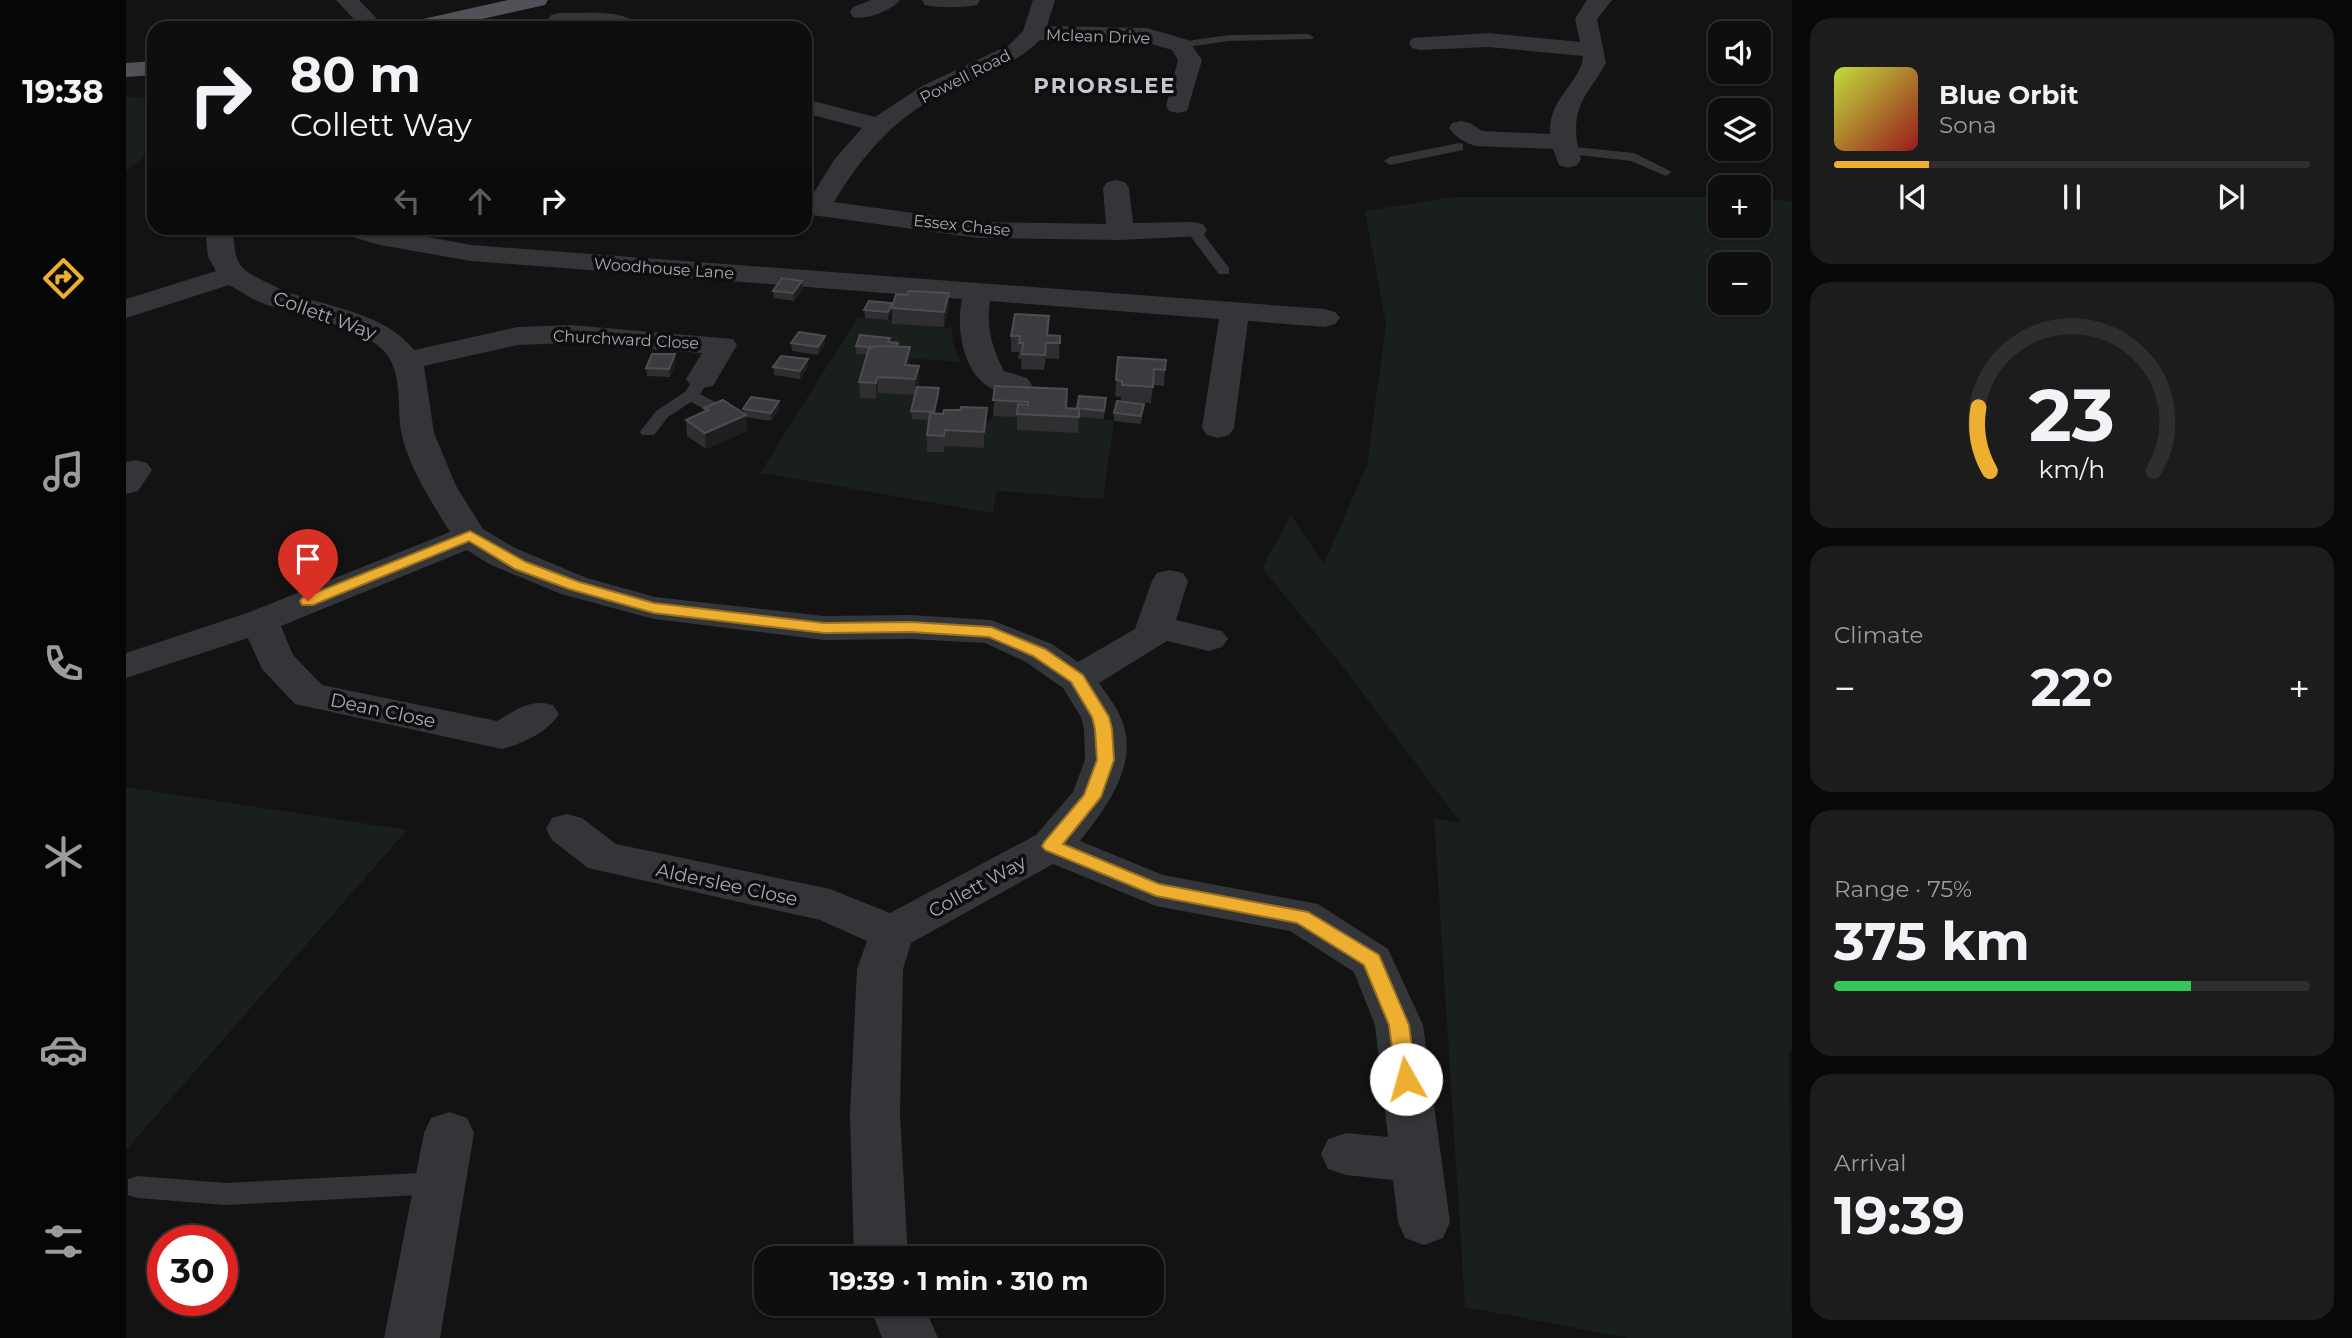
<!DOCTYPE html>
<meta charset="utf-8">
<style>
:root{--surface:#0e0e0f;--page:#1c1c1d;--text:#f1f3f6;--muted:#9b9c9e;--line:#2e2e2f;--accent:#eeaf31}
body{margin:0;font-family:Montserrat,sans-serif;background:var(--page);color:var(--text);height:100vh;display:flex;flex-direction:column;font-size:26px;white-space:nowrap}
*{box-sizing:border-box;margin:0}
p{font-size:23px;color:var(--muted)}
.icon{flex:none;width:38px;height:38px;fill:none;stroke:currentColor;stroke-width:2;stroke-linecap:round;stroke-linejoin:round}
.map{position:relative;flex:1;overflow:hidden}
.panel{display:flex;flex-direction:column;gap:18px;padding:18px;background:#080808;width:560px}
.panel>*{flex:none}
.banner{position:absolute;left:21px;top:21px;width:665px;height:214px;border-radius:21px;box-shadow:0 2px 5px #0004,0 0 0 2px var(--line);background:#0e0e0f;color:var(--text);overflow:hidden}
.buttons{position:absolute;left:1582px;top:21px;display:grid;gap:14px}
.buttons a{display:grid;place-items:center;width:63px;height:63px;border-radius:14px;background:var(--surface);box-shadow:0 2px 5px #0004,0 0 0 2px var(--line);font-size:35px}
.speed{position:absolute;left:21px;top:1225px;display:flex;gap:14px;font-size:35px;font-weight:700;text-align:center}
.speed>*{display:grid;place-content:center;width:91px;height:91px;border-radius:50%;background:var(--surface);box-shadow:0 2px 5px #0004,0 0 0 2px var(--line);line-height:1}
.speed .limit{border:10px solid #d22;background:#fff;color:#111}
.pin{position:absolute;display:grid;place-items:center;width:60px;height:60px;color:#fff;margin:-72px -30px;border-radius:50% 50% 50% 0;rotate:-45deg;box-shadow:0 0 7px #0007}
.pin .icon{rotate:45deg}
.me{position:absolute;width:77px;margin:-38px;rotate:353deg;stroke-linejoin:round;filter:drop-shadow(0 0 5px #0008)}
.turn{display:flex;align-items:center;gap:24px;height:147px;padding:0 28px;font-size:32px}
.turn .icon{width:91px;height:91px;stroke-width:2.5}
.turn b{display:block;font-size:49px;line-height:60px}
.lanes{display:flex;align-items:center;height:66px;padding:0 28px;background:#0003;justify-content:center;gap:35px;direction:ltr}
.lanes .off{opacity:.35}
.big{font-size:52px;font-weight:700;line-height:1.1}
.panel .widget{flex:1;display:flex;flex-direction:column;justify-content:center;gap:10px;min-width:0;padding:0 24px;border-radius:21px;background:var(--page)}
.panel .dial{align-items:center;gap:0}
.dial svg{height:182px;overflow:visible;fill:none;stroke:var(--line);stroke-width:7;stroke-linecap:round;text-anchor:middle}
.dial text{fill:var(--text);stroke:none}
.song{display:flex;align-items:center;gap:21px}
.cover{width:84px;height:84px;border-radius:10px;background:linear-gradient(135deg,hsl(70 70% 55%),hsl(0 70% 35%))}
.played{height:7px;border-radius:4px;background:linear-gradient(90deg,var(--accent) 20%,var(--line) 20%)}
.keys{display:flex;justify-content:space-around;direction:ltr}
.heat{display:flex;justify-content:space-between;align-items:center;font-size:38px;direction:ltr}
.charge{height:10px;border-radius:5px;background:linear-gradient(90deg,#34c759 75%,var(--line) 0)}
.trip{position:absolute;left:628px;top:1246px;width:410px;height:70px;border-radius:21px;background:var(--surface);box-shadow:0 2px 5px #0004,0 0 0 2px var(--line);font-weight:700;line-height:70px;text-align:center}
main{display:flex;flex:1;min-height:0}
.tab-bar{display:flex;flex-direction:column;width:126px;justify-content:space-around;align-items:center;background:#060606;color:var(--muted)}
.tab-bar .icon{width:49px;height:49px}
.tab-bar .active{color:var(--accent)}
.tab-bar b{font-size:32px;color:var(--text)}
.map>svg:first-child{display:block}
.green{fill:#191f1a;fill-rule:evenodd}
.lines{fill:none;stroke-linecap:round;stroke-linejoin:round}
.service{fill:#343539;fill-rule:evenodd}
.minor{fill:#343539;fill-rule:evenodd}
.primary{fill:#505258;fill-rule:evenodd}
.wall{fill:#2f2f32}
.shaded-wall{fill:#1e1e20}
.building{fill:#3c3c40;stroke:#4c4d52;stroke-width:2}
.route{fill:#eeaf31;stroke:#9b7220;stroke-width:2}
.labels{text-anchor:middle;stroke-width:7;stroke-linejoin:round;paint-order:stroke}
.far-street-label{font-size:16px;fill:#a5a9b5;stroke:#0e0e0f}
.street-label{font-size:19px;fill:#a5a9b5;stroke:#0e0e0f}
.far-district-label{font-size:21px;font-weight:bold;letter-spacing:2px;fill:#c5c8d1;stroke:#0e0e0f}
</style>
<main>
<nav class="tab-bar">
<b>19:38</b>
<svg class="icon active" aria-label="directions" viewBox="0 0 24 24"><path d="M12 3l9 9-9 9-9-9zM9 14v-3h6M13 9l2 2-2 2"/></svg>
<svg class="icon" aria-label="music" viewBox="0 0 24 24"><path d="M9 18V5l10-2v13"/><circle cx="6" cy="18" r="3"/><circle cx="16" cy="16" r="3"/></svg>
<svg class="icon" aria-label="phone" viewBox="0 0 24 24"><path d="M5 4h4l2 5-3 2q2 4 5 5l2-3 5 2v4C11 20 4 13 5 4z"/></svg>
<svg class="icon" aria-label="climate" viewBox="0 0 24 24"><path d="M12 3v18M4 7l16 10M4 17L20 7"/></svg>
<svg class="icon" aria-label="car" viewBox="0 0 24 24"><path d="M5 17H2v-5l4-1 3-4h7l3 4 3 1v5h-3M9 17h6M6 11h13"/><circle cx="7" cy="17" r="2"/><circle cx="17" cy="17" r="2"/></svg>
<svg class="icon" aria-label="filters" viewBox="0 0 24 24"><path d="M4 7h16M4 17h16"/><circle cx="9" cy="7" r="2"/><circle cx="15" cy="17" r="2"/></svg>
</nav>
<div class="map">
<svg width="1666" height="1338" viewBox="0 0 1666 1338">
<rect width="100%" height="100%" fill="#131314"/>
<g class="green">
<path d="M 0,96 L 22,98 L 28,115 L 28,148 L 0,171 Z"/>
<path d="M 1326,197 L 1594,197 L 1594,226 L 1633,226 L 1633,199 L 1666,201 L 1666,1049 L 1663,1053 L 1666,1338 L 1502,1338 L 1339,1307 L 1308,818 L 1335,823 L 1218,668 L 1136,568 L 1165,515 L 1198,564 L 1241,465 L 1260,324 L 1239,211 ZM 1633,264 L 1633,303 L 1594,303 L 1594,264 Z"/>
<path d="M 732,317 L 767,320 L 767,324 L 826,328 L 827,343 L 835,362 L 776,358 L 734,398 L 750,399 L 752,393 L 791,395 L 808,420 L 818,452 L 819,446 L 858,448 L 861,424 L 867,416 L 951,416 L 988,421 L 977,499 L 871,491 L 867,513 L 634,473 Z"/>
<path d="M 0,787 L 281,830 L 0,1150 Z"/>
</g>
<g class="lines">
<g class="service">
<path d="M 1182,34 L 1188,37 L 1186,39 L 1103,41 L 1054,48 L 1048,45 L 1054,42 L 1103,35 Z"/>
<path d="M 1333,143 L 1337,144 L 1337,150 L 1264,165 L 1258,161 L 1264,157 Z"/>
<path d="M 1439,146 L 1508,153 L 1546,172 L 1540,176 L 1505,161 L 1435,153 L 1433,150 Z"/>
<path d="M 1067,226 L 1072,227 L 1103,268 L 1103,274 L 1093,274 L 1062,233 L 1062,227 Z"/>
<path d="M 576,374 L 584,379 L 574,394 L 587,401 L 607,406 L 609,409 L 607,412 C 593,415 577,409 565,402 L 542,417 L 528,435 L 516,435 L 514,432 L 530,411 L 559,392 L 570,376 Z"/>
<path d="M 313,1172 L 322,1175 L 326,1183 L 322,1191 L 313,1194 L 100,1205 L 11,1198 L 2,1195 L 2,1179 L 11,1176 L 100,1183 Z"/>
</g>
<g class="minor">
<path d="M 210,0 L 233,0 L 260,28 L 236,28 Z"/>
<path d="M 745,0 L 774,0 C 765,11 741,20 727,17 L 724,12 L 727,7 Z"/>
<path d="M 796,0 L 854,0 L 851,5 C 835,8 815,8 799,5 Z"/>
<path d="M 907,0 L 929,0 L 921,26 L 1021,28 L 1062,40 L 1076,60 L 1061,111 L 1052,113 L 1043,111 L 1040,106 L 1052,60 L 1046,50 L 1019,42 L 914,40 C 888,66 850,78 816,94 C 768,118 735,157 708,202 L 852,222 L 980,224 L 977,188 L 981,182 L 990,180 L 999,182 L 1003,188 L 1007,223 L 1067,222 L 1077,224 L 1081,230 L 1077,236 L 994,240 L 852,238 L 679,214 L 679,198 L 684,199 L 708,160 L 736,128 L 679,113 L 679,99 L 749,117 L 796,86 L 883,45 L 897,31 Z"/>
<path d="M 1461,0 L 1486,0 L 1471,19 L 1480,63 C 1475,73 1468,82 1462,91 C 1447,114 1448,134 1455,160 L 1451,165 L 1442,168 L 1433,165 L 1427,149 L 1350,146 C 1339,143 1329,137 1323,128 L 1326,123 L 1335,121 L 1344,123 L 1356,131 L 1424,134 C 1422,97 1456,82 1457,56 L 1362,47 L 1294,50 L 1286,48 L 1283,43 L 1286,38 L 1362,33 L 1454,42 L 1449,19 Z"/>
<path d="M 433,13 C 455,14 501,7 515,28 L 425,25 L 422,20 L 425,15 Z"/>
<path d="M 79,228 L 106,228 C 109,241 107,258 117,268 C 122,274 133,278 140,282 C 187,308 253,306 288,350 L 392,327 L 445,325 L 607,339 L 611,345 L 587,386 L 576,388 L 565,386 L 560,379 L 576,353 L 445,343 L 392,345 L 298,366 L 308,433 L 330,486 L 357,529 L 389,548 L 461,578 L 529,597 L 698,616 L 785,615 L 865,620 L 926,644 L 952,662 L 1009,629 L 1026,581 L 1031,573 L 1044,570 L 1057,573 L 1062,581 L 1050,620 L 1096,631 L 1102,639 L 1096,647 L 1083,651 L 1041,641 L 973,683 C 980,694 989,704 994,716 C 1016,761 980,808 954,841 L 1037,875 L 1192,904 L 1262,949 L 1297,1025 L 1324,1222 L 1317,1238 L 1298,1245 L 1279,1238 L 1272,1222 L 1267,1180 L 1220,1175 L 1202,1169 L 1195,1154 L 1202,1139 L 1220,1133 L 1262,1137 L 1249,1025 L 1228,972 L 1164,931 L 1030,906 L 927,864 L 785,943 L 777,969 L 774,1114 L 782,1258 L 728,1258 L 724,1114 L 731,969 L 741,941 L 694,920 L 462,868 L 426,840 L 420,829 L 426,818 L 441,814 L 456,818 L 490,844 L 704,889 L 764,913 L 910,835 L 947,792 L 959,760 L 958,729 L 955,717 L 937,688 L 900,662 L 859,643 L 785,639 L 698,640 L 528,619 L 435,594 L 363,564 L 341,550 L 155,626 L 167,655 L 196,685 L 371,721 C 390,710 404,698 427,705 L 433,714 C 422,732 396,744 376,749 L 169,704 L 136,669 L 122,638 L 0,678 L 0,653 L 121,613 L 324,532 C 305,501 282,467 275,431 C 271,404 277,369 256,349 C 226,321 168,317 131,301 C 122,297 113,290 103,285 L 0,318 L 0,299 L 90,271 L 82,257 Z"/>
<path d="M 212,228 L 254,228 L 345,245 L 1199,309 L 1209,312 L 1214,318 L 1209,324 L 1199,327 L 1122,321 L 1108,428 L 1103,435 L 1092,438 L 1081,435 L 1076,428 L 1093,319 L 864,301 C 860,327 866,348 878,371 L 901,378 L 906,385 L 901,392 C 846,405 827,342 836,299 L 345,261 L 254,245 L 216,234 Z"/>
<path d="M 9,460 L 21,463 L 26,470 L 12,491 L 0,494 L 0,462 Z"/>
<path d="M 323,1112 L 341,1118 L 348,1133 L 314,1338 L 258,1338 L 298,1133 L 305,1118 Z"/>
<path d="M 743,1304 L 797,1304 L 812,1338 L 756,1338 Z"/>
</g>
<g class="primary">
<path d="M 382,0 L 422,0 L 419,5 L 316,28 L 276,28 L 279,23 Z"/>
<path d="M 28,61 L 28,75 L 0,77 L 0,63 Z"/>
</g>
</g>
<g class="wall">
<path d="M 677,289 L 668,301 L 648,298 L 647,291 Z"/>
<path d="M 823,293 L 823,308 L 818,327 L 766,324 L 766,311 L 762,320 L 739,318 L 738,310 L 766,307 L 781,295 Z"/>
<path d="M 922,335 L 934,336 L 933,359 L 920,358 L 918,370 L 895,369 L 896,359 L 892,359 L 893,352 L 885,352 L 885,336 Z"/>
<path d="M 699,336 L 699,344 L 692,355 L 666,351 L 665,343 Z"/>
<path d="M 764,342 L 772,347 L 784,363 L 783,365 L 793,366 L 793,382 L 792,387 L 813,388 L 813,396 L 809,413 L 817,414 L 834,410 L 861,408 L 861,424 L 858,448 L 819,446 L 818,452 L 801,452 L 801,435 L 803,420 L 786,419 L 785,411 L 789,395 L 752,393 L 750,399 L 734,398 L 733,382 L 741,355 L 730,354 L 730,346 Z"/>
<path d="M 992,357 L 1040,360 L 1038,386 L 1027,385 L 1025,403 L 996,401 L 1018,404 L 1015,424 L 988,421 L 988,413 L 995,401 L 995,397 L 989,396 Z"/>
<path d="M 682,359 L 682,367 L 674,379 L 648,375 L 647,367 Z"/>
<path d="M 550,362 L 544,377 L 521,376 L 520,368 Z"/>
<path d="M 869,386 L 940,408 L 951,409 L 980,398 L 978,419 L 953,417 L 952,433 L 891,430 L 891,417 L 867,416 Z"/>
<path d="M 653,401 L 653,409 L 645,421 L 620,417 L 621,431 L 580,449 L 561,436 L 560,420 L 579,411 L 578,408 L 618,414 L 617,409 Z"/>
</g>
<g class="shaded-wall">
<path d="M 676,281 L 677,289 L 668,301 L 667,293 Z"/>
<path d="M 823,293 L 823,308 L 818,327 L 818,312 Z"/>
<path d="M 766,303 L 766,311 L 762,320 L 762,312 Z"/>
<path d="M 699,336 L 699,344 L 692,355 L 692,347 Z"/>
<path d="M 784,347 L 784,363 L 780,381 L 779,365 Z"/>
<path d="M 549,354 L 550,362 L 544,377 L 543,369 Z"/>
<path d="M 682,359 L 682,367 L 674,379 L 674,371 Z"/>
<path d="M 793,366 L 793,382 L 790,395 L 789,379 Z"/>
<path d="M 751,377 L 752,393 L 750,399 L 750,383 Z"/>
<path d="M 813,388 L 813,396 L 808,420 L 808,412 Z"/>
<path d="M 653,401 L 653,409 L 645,421 L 645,413 Z"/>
<path d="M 861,408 L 861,424 L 858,448 L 858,432 Z"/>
<path d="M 620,415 L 621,431 L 580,449 L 579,433 Z"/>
</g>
<g class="building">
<path d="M 656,278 L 676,281 L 667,293 L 647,291 Z"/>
<path d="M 783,291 L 823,293 L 818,312 L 766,308 L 770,294 L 781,295 Z"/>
<path d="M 743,301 L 766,303 L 762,312 L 738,310 Z"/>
<path d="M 889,314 L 923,316 L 921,335 L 934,336 L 934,343 L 920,343 L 919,355 L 896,354 L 897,343 L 893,343 L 894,336 L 885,336 Z"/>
<path d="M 673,332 L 699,336 L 692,347 L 665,343 Z"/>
<path d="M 734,335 L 764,338 L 762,342 L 772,343 L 771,347 L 751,346 L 746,347 L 730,346 Z"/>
<path d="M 751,346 L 784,347 L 779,365 L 793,366 L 789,379 L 751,377 L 750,383 L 733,382 L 743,348 Z"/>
<path d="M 526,354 L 549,354 L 543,369 L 520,368 Z"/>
<path d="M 655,356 L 682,359 L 674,371 L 647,367 Z"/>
<path d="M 992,357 L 1040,360 L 1039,370 L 1028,369 L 1027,387 L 996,385 L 996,381 L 990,380 Z"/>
<path d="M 869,386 L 941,389 L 940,408 L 953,409 L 953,417 L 891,414 L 892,404 L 902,405 L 902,402 L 867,400 Z"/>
<path d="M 791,387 L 813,388 L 808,412 L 785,411 Z"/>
<path d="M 953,396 L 980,398 L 978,411 L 951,408 Z"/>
<path d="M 625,397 L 653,401 L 645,413 L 617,409 Z"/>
<path d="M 597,400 L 620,415 L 579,433 L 560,420 L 582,410 L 578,408 Z"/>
<path d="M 991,401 L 1018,404 L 1015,416 L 988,413 Z"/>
<path d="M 835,407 L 861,408 L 858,432 L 819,430 L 818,436 L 801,435 L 804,413 L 817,414 L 818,410 L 834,410 Z"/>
</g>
<path class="route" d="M 344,531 L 400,562 L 453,582 L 528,603 L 698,623 L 785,622 L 865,627 L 919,649 L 957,675 L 983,717 L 986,729 L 988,760 L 975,797 L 937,844 L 1033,884 L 1182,912 L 1253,955 L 1283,1025 L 1290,1079 L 1287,1085 L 1280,1087 L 1273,1085 L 1270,1079 L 1263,1025 L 1238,965 L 1171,923 L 1030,896 L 919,850 L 916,846 L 919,841 L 958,795 L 971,760 L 969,729 L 966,717 L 945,682 L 907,656 L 863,637 L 785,632 L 698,633 L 528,613 L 443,589 L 389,569 L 343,541 L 187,605 L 176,605 L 174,601 L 176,598 Z"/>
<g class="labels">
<g class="far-street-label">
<text transform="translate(972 36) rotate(2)" y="6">Mclean Drive</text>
<text transform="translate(839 76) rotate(-27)" y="6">Powell Road</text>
<text transform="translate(836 225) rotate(6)" y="6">Essex Chase</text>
<text transform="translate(538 268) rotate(4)" y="6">Woodhouse Lane</text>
<text transform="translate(500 339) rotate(3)" y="6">Churchward Close</text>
</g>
<g class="street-label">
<text transform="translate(199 315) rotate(20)" y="7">Collett Way</text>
<text transform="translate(257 710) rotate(12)" y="7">Dean Close</text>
<text transform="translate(601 884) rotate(12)" y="7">Alderslee Close</text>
<text transform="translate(851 886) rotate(-29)" y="7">Collett Way</text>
</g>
<g class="far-district-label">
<text x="979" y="93">PRIORSLEE</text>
</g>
</g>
</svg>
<div class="buttons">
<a><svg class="icon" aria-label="sound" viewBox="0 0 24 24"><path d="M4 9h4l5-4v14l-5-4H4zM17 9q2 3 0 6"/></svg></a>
<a><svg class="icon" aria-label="layers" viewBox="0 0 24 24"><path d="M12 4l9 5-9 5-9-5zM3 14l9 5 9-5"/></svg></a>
<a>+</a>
<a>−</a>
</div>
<div class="speed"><div class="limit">30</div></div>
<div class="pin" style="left:182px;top:601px;background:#d93025"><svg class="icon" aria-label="arrive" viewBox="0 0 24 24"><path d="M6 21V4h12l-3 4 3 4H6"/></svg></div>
<svg class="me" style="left:1280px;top:1079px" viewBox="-20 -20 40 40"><circle r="19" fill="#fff"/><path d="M0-13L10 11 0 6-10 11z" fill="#eeaf31"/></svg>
<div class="trip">19:39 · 1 min · 310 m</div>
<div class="banner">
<div class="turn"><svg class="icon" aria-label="right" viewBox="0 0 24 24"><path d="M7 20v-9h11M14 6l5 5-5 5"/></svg><div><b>80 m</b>Collett Way</div></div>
<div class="lanes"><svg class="icon off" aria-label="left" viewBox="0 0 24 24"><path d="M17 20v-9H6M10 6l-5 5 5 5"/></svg><svg class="icon off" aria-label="ahead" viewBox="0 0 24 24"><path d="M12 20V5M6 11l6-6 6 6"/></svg><svg class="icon" aria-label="right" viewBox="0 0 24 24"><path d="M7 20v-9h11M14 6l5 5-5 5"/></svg></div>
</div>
</div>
<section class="panel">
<div class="widget">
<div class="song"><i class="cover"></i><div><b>Blue Orbit</b><p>Sona</p></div></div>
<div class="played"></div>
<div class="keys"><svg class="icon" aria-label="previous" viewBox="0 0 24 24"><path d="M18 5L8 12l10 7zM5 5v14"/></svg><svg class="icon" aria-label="pause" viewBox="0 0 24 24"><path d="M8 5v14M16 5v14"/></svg><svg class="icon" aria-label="next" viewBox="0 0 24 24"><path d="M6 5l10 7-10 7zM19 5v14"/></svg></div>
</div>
<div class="widget dial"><svg viewBox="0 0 100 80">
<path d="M14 69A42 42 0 1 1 86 69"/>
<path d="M14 69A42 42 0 0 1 9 41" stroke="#eeaf31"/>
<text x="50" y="56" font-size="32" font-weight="700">23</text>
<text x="50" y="72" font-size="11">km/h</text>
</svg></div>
<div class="widget"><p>Climate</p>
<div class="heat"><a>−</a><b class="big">22°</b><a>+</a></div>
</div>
<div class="widget"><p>Range · 75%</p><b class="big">375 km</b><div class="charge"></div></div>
<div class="widget"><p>Arrival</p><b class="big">19:39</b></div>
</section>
</main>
